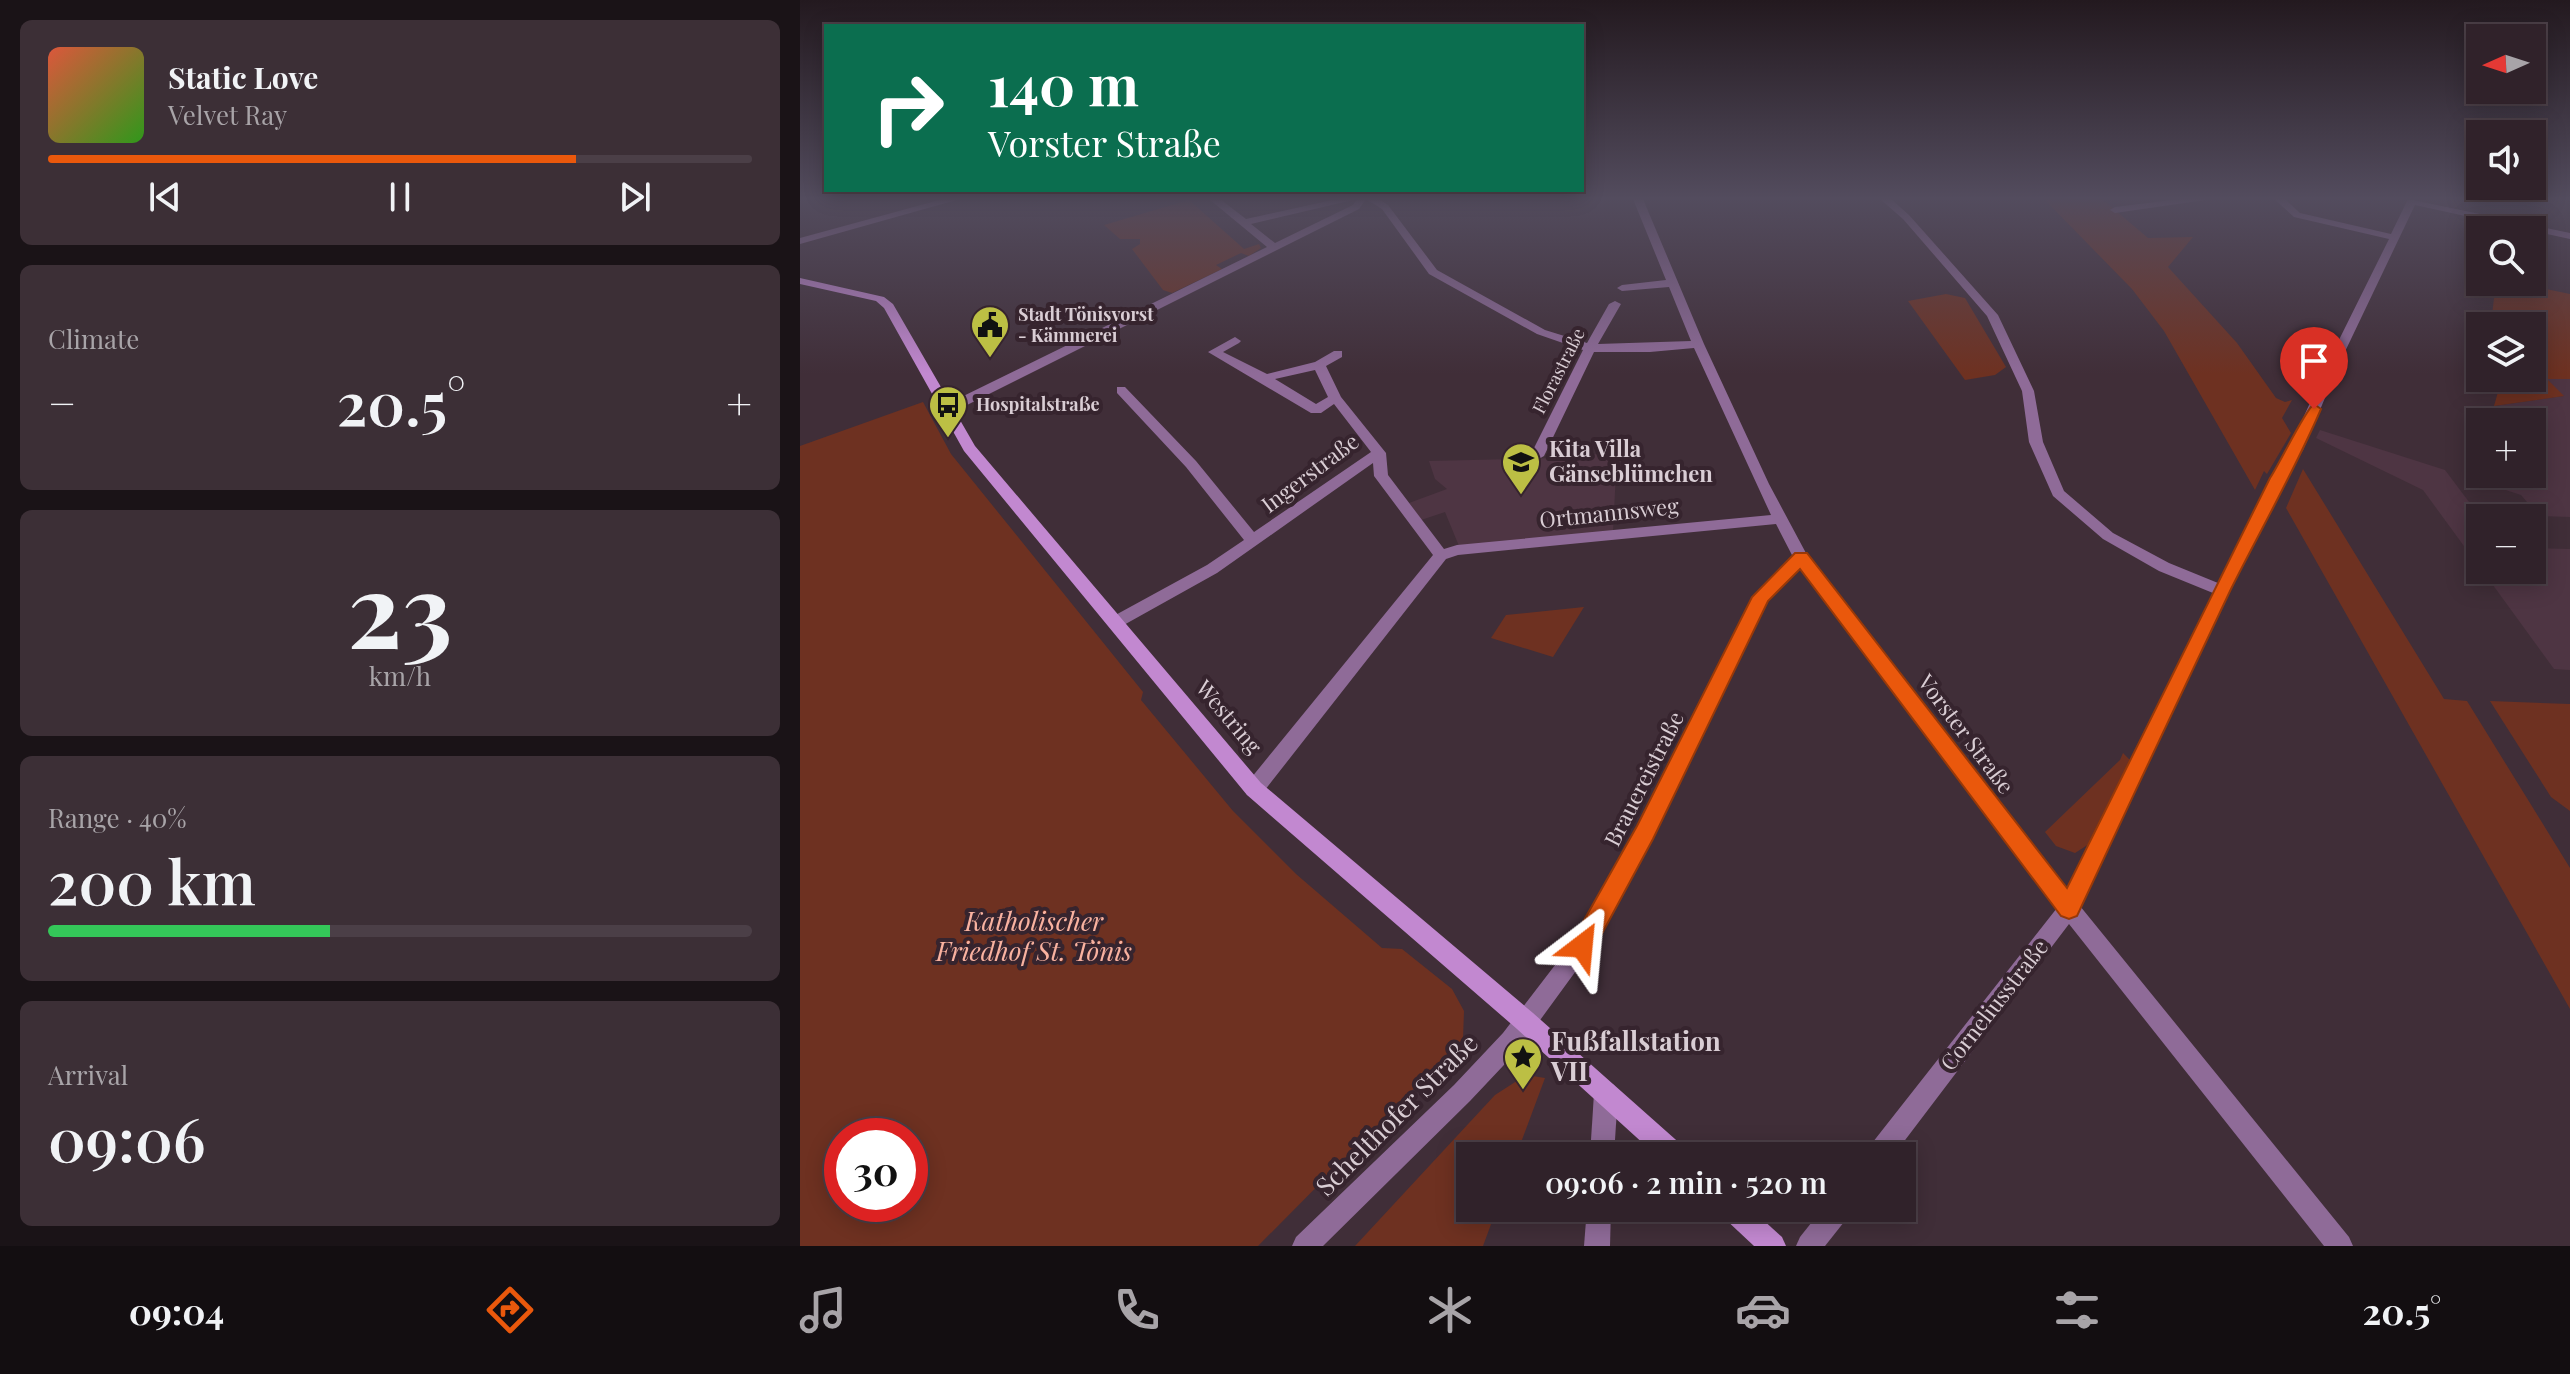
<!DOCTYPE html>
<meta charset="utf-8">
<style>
:root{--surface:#30222a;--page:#3c2f36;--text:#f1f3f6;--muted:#a8a4a8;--line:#4b3f47;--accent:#ea580c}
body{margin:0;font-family:"Playfair Display",serif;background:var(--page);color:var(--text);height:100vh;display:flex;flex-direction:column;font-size:30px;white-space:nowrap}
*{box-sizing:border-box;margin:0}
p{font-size:26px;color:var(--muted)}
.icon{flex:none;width:44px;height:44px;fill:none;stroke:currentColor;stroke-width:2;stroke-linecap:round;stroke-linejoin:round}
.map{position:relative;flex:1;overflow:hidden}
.panel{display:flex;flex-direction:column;gap:20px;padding:20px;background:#1a1317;width:800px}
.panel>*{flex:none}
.hud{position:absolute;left:24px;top:24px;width:760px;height:168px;border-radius:0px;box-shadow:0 4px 20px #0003,0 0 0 2px var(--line);background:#0b6e4f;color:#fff;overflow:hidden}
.needle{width:52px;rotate:267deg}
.tools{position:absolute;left:1666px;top:24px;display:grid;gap:16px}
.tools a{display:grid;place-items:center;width:80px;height:80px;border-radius:0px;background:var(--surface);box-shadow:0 4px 20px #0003,0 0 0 2px var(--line);font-size:40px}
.speed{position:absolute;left:24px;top:1118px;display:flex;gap:16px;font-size:40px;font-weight:700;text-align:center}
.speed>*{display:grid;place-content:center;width:104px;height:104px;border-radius:50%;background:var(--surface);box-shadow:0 4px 20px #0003,0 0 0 2px var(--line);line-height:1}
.speed .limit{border:12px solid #d22;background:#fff;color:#111}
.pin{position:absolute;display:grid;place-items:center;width:68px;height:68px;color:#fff;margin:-82px -34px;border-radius:50% 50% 50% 0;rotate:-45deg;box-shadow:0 0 8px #0007}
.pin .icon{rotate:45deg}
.me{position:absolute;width:88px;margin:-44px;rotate:29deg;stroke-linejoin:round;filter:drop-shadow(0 0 6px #0008)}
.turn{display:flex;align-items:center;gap:28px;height:168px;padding:0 32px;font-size:36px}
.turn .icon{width:104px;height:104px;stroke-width:2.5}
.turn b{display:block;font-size:56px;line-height:68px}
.big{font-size:60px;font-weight:600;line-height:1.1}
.panel .widget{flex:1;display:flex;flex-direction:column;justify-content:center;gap:12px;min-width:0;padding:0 28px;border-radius:12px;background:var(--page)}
.panel .dial{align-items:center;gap:0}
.dial b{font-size:104px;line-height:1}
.song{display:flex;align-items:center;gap:24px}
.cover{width:96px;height:96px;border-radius:12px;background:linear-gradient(135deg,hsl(10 70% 55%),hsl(110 70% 35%))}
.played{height:8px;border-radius:4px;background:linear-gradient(90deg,var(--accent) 75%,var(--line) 75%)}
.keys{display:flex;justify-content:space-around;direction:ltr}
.heat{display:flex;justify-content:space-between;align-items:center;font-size:44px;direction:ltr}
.charge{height:12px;border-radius:6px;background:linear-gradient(90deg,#34c759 40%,var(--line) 0)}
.trip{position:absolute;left:656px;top:1142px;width:460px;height:80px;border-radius:0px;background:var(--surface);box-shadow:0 4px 20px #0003,0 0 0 2px var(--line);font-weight:600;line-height:80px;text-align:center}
.menu{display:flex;height:128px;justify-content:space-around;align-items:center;background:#130e11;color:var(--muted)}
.menu .icon{width:56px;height:56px}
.menu .current{color:var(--accent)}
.menu b{font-size:36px;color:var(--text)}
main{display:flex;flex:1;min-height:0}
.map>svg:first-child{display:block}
.built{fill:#4e3543}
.green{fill:#6e3121;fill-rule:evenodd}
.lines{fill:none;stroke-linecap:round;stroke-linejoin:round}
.street{fill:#8f6b98;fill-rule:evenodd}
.secondary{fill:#c288d0;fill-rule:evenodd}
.route{fill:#ea580c;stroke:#983908;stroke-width:2}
.labels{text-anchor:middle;stroke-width:8;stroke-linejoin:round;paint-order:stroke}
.far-poi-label{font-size:18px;font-weight:bold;fill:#d9cdd4;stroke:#36242e;text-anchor:start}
.far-street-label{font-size:18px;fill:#d9cdd4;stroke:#36242e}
.poi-label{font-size:22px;font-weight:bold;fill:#d9cdd4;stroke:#36242e;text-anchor:start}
.street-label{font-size:22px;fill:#d9cdd4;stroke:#36242e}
.near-park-label{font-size:26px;font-style:italic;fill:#f9b2a0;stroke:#36242e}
.near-poi-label{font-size:26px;font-weight:bold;fill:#d9cdd4;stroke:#36242e;text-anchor:start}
.near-street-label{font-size:26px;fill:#d9cdd4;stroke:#36242e}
</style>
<main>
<section class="panel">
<div class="widget">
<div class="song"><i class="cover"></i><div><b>Static Love</b><p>Velvet Ray</p></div></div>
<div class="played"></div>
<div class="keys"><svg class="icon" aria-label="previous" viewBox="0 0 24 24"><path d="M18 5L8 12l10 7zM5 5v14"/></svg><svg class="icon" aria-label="pause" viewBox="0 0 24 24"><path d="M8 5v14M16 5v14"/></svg><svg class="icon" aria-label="next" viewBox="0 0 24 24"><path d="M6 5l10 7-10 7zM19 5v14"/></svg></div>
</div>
<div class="widget"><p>Climate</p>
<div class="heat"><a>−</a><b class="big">20.5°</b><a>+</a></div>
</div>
<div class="widget dial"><b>23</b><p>km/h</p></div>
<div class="widget"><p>Range · 40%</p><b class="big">200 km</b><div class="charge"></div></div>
<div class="widget"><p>Arrival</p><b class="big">09:06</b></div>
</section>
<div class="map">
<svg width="1770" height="1246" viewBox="0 0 1770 1246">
<rect width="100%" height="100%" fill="#402e38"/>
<g class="built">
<path d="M 1746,379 L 1770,379 L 1770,517 L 1739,516 L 1721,495 L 1675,480 L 1680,460 L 1680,474 L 1732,474 L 1732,422 L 1690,422 L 1694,406 L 1763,396 Z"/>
<path d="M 1520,430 L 1645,470 L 1681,518 L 1680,568 L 1623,490 L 1516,438 Z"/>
<path d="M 817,452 L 813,532 L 659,546 L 645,512 L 621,520 L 609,503 L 647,489 L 635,479 L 629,461 L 758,458 Z"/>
<path d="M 1732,548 L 1770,549 L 1770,670 L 1754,669 L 1682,570 L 1732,570 Z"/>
</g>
<g class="green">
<path d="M 1244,199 L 1302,199 L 1348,238 L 1393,237 L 1368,267 L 1437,343 L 1476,398 L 1485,402 L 1492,400 L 1482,418 L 1491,433 L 1467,474 L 1464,471 L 1455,490 L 1364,331 L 1332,289 Z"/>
<path d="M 389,200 L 444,249 L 459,244 L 461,248 L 449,256 L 441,253 L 416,265 L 422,269 L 372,293 L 363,290 L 332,249 L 340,244 L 340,239 L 320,239 L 304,225 Z"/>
<path d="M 1696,282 L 1712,282 L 1770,294 L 1770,379 L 1747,379 L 1764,396 L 1694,406 L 1702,378 L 1732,378 L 1732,326 L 1715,326 L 1716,321 L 1692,315 Z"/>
<path d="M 1146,294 L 1165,298 L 1206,367 L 1195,375 L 1165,380 L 1108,301 Z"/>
<path d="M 123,402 L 151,454 L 343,692 L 341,700 L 433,811 L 496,874 L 582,948 L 602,949 L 652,989 L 664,1011 L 663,1039 L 458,1246 L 0,1246 L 0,446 ZM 42,1136 L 110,1136 L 110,1204 L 42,1204 Z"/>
<path d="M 1503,469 L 1644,699 L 1667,701 L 1770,868 L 1770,1009 L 1486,508 Z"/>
<path d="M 784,607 L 753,657 L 691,638 L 706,615 Z"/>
<path d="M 1690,701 L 1770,704 L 1770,811 L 1751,797 Z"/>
<path d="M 1323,753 L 1330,760 L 1289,844 L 1275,853 L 1256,846 L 1245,832 L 1320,760 Z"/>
<path d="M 726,1075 L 745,1078 L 716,1156 L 670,1156 L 670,1208 L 697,1208 L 683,1246 L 555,1246 L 695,1095 Z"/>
</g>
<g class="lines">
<g class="street">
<path d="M 143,199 L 160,199 L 0,244 L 0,238 Z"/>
<path d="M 409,199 L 420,199 L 446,219 L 537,199 L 557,199 L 451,224 L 475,243 L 553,205 L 557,199 L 579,199 L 588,205 L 637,270 L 745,330 L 787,343 L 809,304 L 815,301 L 821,304 L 798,344 L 891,341 L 869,287 L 822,291 L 817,288 L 822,285 L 866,280 L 833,199 L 843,199 L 904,344 L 969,484 L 1007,555 L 1267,890 L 1413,593 L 1359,571 L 1303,539 L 1253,496 L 1229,442 L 1222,391 L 1187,316 L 1103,219 L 1080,199 L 1091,199 L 1109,215 L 1198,315 L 1234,391 L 1243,442 L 1264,491 L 1313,533 L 1369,563 L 1418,583 L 1471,478 L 1489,450 L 1529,360 L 1589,239 L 1494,217 L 1474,199 L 1485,199 L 1500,213 L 1591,234 L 1608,199 L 1770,233 L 1770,239 L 1615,205 L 1541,360 L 1503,450 L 1485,478 L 1430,591 L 1280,906 L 1549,1237 L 1553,1246 L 1524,1246 L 1269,924 L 1093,1156 L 1066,1156 L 1069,1147 L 1257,908 L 1000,568 L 967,600 L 852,839 L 789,953 L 719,1049 L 670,1101 L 523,1246 L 492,1246 L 496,1237 L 654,1085 L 703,1033 L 775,939 L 838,827 L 953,597 L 993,557 L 976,524 L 658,555 L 646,559 L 461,795 L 454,797 L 447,795 L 445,789 L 447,783 L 633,555 L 574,476 L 573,463 L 417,573 L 322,626 L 310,626 L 308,622 L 310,618 L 407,565 L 444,540 L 386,467 L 317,393 L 317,387 L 325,387 L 396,461 L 454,532 L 571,452 L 534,404 L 521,413 L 511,413 L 408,352 L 435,337 L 441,341 L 439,343 L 423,352 L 467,374 L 515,362 L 534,351 L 542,351 L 542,357 L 526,366 L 541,397 L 586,453 L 588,475 L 644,549 L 657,545 L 971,515 L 894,348 L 850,352 L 794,352 L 744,456 L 737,460 L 732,459 L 730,456 L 783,350 L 737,334 L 629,274 L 582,209 L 566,199 L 559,209 L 153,412 L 143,412 L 143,406 L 467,247 ZM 515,370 L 528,397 L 516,404 L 475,379 Z"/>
<path d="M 1380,199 L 1412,199 L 1315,213 L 1310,210 L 1315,207 Z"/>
<path d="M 806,1081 L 814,1085 L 818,1093 L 814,1156 L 790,1156 L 794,1093 L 798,1085 Z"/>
<path d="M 787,1208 L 811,1208 L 810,1246 L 784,1246 Z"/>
<path d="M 1023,1208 L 1051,1208 L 1048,1217 L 1025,1246 L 996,1246 L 1000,1237 Z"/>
</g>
<g class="secondary">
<path d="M 0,278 L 84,297 L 93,304 L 175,446 L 461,783 L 733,1013 L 884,1147 L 887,1156 L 857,1156 L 717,1029 L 447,795 L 164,451 L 84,308 L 76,301 L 0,284 Z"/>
<path d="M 920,1208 L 950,1208 L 982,1237 L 986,1246 L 954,1246 L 923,1217 Z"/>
</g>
</g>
<linearGradient id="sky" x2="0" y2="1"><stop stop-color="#23191f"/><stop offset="0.53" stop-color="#534c5e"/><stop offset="1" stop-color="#534c5e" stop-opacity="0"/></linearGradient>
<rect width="1770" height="374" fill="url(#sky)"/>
<path class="route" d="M 1514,404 L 1521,409 C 1495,470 1461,529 1431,589 C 1379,697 1328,807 1277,916 L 1269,919 L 1261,916 L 1000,569 L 968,601 L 853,839 L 791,954 L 782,958 L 774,954 L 770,946 L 774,938 L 837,826 L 952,597 L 995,553 L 1007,553 L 1267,888 L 1470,478 C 1479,465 1506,408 1514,404 Z"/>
<defs>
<symbol id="civic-pin" viewBox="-11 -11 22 30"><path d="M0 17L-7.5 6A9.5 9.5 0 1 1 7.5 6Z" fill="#bcbf44" stroke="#36242e"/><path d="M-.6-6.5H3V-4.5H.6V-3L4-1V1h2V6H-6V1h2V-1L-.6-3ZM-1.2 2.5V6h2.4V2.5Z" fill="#111"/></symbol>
<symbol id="bus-pin" viewBox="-11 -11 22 30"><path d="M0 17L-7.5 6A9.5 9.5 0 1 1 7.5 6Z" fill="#bcbf44" stroke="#36242e"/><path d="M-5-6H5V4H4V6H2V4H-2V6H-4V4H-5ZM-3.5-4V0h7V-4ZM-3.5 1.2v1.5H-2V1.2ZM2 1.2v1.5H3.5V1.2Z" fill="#111"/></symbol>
<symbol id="school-pin" viewBox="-11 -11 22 30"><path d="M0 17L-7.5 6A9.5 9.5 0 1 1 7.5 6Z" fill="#bcbf44" stroke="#36242e"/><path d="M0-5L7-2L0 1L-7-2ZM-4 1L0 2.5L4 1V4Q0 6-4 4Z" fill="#111"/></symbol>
<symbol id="sight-pin" viewBox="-11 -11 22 30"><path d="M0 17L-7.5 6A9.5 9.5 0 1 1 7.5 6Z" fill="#bcbf44" stroke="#36242e"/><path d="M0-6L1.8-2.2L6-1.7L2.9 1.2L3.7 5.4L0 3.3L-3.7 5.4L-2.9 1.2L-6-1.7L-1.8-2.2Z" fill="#111"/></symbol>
</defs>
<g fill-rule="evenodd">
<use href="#civic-pin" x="168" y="303" width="44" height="60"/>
<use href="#bus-pin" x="126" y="383" width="44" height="60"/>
<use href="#school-pin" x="699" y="440" width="44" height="60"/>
<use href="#sight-pin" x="701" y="1035" width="44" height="60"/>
</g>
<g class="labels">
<g class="far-poi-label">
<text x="218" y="321">Stadt Tönisvorst<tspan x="218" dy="21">- Kämmerei</tspan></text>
<text x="176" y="411">Hospitalstraße</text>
</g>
<g class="far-street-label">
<text transform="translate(759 371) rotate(-63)" y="6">Florastraße</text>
</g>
<g class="poi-label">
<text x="749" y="457">Kita Villa<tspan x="749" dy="25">Gänseblümchen</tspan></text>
</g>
<g class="street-label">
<text transform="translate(510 473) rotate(-37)" y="8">Ingerstraße</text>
<text transform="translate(809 513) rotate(-6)" y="8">Ortmannsweg</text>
<text transform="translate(429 717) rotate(50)" y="8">Westring</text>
<text transform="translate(1166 734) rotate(53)" y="8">Vorster Straße</text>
<text transform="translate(844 779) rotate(-63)" y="8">Brauereistraße</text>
<text transform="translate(1194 1005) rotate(-52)" y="8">Corneliusstraße</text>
</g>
<g class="near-park-label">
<text x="234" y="931">Katholischer<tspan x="234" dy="30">Friedhof St. Tönis</tspan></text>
</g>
<g class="near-poi-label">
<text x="751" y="1051">Fußfallstation<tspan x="751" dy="30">VII</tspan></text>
</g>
<g class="near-street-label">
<text transform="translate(597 1115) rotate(-45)" y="9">Schelthofer Straße</text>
</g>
</g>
</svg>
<div class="tools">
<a><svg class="needle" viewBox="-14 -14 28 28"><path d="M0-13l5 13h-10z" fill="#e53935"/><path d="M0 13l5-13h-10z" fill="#a8a4a8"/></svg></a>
<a><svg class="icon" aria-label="sound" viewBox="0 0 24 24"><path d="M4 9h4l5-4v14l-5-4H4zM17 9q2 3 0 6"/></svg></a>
<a><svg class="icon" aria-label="search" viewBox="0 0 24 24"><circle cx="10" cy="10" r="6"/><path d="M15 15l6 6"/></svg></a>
<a><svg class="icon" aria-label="layers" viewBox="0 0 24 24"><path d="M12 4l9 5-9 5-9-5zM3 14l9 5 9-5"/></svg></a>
<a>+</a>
<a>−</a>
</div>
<div class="speed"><div class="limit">30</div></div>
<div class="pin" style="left:1514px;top:409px;background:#d93025"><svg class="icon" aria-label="arrive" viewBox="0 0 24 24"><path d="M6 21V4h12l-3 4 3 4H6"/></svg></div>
<svg class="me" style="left:782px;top:946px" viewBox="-20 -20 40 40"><path d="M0-17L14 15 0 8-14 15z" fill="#ea580c" stroke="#fff" stroke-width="4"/></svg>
<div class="trip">09:06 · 2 min · 520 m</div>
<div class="hud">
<div class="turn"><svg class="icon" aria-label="right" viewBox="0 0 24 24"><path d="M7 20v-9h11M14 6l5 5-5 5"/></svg><div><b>140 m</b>Vorster Straße</div></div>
</div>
</div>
</main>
<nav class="menu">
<b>09:04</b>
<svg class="icon current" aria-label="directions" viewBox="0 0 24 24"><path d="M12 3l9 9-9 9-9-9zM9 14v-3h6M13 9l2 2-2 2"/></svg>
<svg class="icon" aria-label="music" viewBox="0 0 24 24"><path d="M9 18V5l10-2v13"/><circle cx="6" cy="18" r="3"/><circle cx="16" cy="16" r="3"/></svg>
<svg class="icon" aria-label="phone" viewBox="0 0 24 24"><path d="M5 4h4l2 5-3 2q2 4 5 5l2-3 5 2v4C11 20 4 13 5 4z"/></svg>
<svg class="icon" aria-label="climate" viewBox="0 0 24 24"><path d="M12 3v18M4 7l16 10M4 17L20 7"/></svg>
<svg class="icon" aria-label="car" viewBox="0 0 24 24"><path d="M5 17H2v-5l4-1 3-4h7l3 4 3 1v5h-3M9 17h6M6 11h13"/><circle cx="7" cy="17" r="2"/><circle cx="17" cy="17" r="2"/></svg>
<svg class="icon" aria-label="filters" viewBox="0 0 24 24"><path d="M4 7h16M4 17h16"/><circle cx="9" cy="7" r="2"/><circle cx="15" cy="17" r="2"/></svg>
<b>20.5°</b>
</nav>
